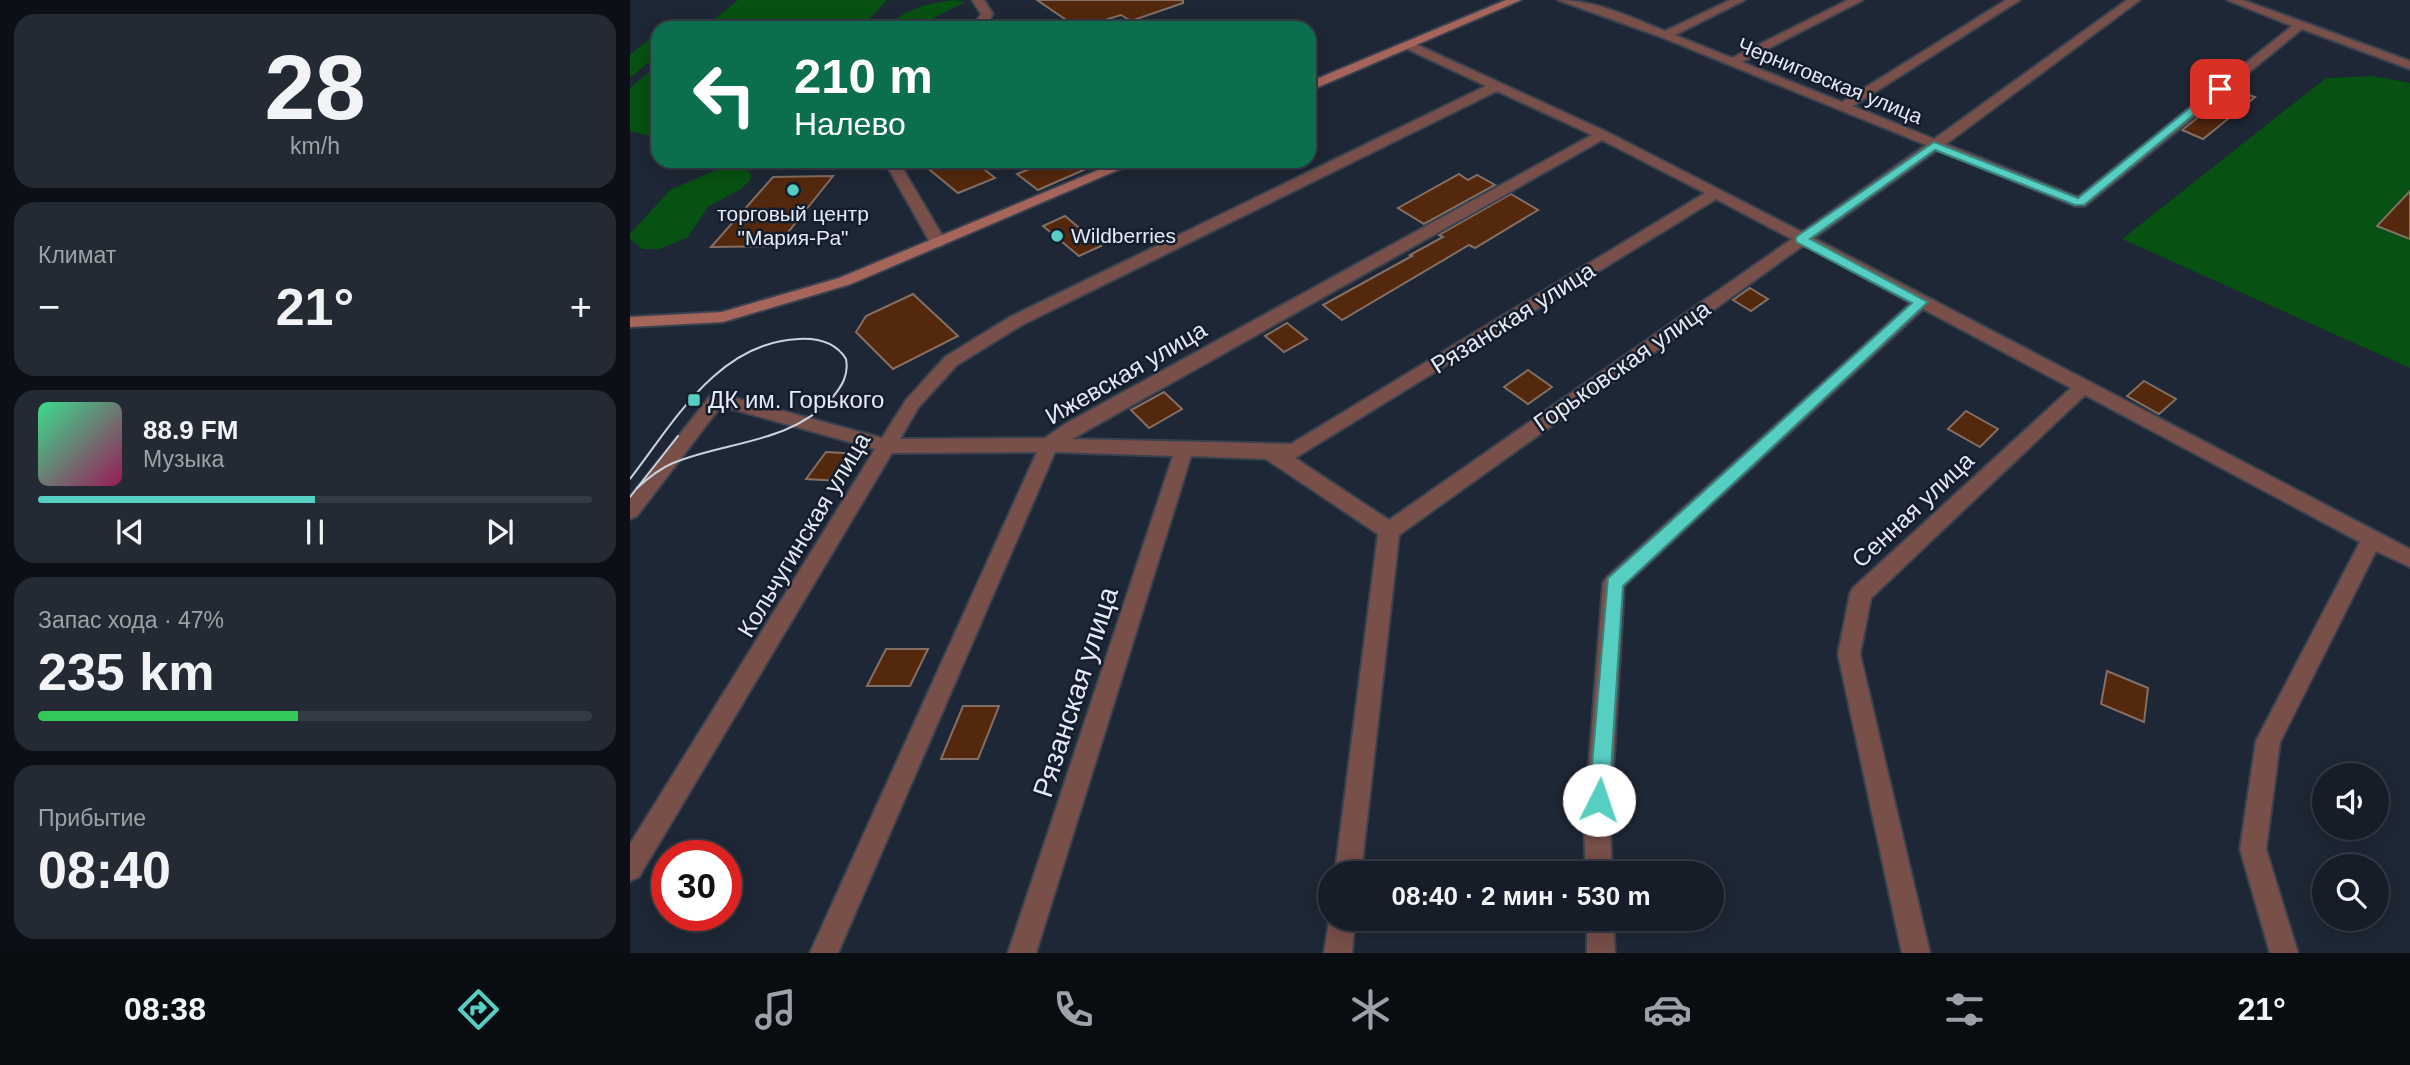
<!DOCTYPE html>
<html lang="ru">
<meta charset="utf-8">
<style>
:root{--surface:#161d28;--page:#232a34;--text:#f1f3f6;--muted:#9ea2a8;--line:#353b45;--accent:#57cec2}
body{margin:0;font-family:Arial,sans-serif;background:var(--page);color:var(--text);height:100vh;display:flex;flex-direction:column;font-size:26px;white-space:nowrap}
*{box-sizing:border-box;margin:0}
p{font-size:23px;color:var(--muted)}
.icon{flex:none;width:38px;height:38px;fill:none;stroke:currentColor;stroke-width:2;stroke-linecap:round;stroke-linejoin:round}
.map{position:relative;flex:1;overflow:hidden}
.sheet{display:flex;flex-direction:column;gap:14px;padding:14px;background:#0c1016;width:630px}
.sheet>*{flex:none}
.guide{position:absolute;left:21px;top:21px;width:665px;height:147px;border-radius:21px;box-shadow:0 4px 18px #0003,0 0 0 2px var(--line);background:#0b6e4f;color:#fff;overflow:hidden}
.controls{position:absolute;left:1682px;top:763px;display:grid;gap:14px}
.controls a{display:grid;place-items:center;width:77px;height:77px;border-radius:50%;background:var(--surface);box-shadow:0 4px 18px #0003,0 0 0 2px var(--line);font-size:35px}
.speed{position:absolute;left:21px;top:840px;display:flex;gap:14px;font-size:35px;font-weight:700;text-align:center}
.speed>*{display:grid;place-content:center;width:91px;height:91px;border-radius:50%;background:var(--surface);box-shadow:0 4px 18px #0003,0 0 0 2px var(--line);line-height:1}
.speed .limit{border:10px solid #d22;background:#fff;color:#111}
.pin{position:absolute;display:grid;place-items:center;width:60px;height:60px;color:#fff;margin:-30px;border-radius:14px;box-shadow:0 4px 10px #0006}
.me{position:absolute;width:77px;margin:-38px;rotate:4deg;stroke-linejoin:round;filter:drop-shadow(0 0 5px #0008)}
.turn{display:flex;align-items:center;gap:24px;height:147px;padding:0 28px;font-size:32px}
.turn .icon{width:91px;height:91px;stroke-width:2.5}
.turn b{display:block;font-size:49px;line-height:60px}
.big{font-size:52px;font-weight:700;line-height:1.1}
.sheet .card{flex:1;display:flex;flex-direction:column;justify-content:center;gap:10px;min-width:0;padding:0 24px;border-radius:21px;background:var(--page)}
.sheet .dial{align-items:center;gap:0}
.dial b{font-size:91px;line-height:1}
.song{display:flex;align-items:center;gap:21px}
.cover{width:84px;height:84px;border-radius:10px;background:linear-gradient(135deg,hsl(150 70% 55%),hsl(330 70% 35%))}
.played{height:7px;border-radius:4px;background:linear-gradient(90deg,var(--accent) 50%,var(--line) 50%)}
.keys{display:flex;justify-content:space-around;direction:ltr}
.heat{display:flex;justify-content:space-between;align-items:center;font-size:38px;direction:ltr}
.charge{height:10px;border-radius:5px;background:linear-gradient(90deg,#34c759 47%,var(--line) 0)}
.trip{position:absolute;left:688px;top:861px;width:406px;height:70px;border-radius:35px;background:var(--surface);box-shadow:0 4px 18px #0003,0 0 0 2px var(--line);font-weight:700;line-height:70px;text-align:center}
.dock{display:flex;height:112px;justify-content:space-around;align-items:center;background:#090c10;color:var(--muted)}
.dock .icon{width:49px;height:49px}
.dock .selected{color:var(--accent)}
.dock b{font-size:32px;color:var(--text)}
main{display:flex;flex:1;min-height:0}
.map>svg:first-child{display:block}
.green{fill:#075112}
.building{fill:#54280d;stroke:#846f65;stroke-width:2}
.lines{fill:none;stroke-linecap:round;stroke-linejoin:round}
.minor-casing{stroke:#3a4250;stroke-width:4}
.secondary-casing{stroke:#3a4250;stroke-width:4}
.minor{fill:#784f49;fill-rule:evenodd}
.secondary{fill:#a6655b;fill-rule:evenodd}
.tram{stroke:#ccd2dd;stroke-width:2}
.route{fill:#57cec2;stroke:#39867e;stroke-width:2}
.poi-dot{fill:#57cec2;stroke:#141d2b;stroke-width:2.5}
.labels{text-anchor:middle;stroke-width:5;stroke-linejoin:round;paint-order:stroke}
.far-street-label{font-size:21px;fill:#e4eaf4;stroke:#141d2b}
.far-poi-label{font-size:21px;fill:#e4eaf4;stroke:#141d2b}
.street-label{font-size:24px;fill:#e4eaf4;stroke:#141d2b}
.poi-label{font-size:24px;fill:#e4eaf4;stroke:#141d2b;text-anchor:start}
.near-street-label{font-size:28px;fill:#e4eaf4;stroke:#141d2b}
</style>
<main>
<section class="sheet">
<div class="card dial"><b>28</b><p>km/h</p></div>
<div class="card"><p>Климат</p>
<div class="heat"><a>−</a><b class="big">21°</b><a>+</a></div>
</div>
<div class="card">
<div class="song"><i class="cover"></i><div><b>88.9 FM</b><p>Музыка</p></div></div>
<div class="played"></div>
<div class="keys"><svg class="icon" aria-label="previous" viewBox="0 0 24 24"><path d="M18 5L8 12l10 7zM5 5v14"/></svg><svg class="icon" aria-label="pause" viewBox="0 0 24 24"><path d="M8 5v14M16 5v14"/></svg><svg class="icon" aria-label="next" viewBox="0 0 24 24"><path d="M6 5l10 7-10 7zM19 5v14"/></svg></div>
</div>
<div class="card"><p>Запас хода · 47%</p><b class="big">235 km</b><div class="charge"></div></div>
<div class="card"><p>Прибытие</p><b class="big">08:40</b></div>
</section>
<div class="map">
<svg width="1780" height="953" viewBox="0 0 1780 953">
<rect width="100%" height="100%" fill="#1e2735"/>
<g class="green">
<path d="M 108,0 L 257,0 L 231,28 L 74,28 Z"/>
<path d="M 324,0 L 335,2 L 304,18 L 296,28 L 256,28 C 275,8 297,4 324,0 Z"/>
<path d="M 28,32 L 28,54 L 0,78 L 0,55 Z"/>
<path d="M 28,65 L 28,138 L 0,131 L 0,88 Z"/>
<path d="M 1742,76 L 1780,83 L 1780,368 L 1492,239 L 1696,78 Z"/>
<path d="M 102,163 L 117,166 L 122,178 L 111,189 L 78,207 L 57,238 L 29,249 L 13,249 L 0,239 L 0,234 L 40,190 Z"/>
</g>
<g class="building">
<path d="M 407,0 L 553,0 L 553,3 L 501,21 L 491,15 L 448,28 Z"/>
<path d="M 1603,89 L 1625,97 L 1573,139 L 1552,130 Z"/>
<path d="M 289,161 L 344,161 L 365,178 L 328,193 Z"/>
<path d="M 419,161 L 474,161 L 408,190 L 387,174 Z"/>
<path d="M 829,174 L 838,180 L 847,175 L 865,185 L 794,224 L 768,208 Z"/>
<path d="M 203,176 L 147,246 L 81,247 L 143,177 Z"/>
<path d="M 1780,191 L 1780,239 L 1747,226 Z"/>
<path d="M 881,194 L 908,210 L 845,248 L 839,245 L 712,320 L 693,305 L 782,256 L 780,255 L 813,237 L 809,235 Z"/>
<path d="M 435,216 L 471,246 L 449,256 L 413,226 Z"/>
<path d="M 1120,288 L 1138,299 L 1121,311 L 1103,300 Z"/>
<path d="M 283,294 L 328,336 L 263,369 L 226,332 L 236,316 Z"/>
<path d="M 657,323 L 677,339 L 654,352 L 635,336 Z"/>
<path d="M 898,370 L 922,387 L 898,404 L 874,387 Z"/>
<path d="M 1514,381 L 1546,399 L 1529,414 L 1497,396 Z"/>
<path d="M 534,392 L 552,409 L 519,428 L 501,410 Z"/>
<path d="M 1336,411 L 1368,429 L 1350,447 L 1318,429 Z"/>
<path d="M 196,452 L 230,454 L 211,481 L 176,479 Z"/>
<path d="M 256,649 L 298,649 L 280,686 L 237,686 Z"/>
<path d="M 1477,671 L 1518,688 L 1514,722 L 1471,704 Z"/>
<path d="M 333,706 L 369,706 L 348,759 L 311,759 Z"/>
</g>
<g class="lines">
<defs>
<g id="minor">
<path d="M 342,0 L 354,0 L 363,14 L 354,28 L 342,28 L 351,14 Z"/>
<path d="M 928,0 C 966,0 1000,17 1035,31 L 1100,0 L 1115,0 L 1045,35 L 1102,58 L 1218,0 L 1233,0 L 1112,62 L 1212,102 L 1376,0 L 1390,0 L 1223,106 L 1304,139 L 1497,0 L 1510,0 L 1316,144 L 1448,197 L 1662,26 L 1597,0 L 1613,0 L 1780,61 L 1780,69 L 1672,29 L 1455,206 L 1445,206 L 1307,150 L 1184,238 L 1780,549 L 1780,567 L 1746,551 L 1650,742 L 1636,849 L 1668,953 L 1640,953 L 1610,849 L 1626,741 L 1730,542 L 1455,395 L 1241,598 L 1230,654 L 1300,953 L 1272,953 L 1208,654 L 1220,594 L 1223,588 L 1441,388 L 1293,309 L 994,586 L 980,827 L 982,873 L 956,873 L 954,827 L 973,583 L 977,577 L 1281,303 L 1174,245 L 769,535 L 731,873 L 705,873 L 748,534 L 636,459 L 561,456 L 406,953 L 378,953 L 543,456 L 425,452 L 208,953 L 180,953 L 407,452 L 262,453 L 9,877 L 0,881 L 0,844 L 245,449 L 91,406 L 7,516 L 0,519 L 0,497 L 81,395 L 87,393 L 252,438 L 276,400 L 315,357 L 380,317 L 856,86 L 775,48 L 775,42 L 779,41 L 977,132 L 1172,232 L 1296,145 L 1031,37 ZM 867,91 L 962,135 L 437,423 L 415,438 L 270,439 L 288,408 L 327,365 L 392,325 ZM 972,140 L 1075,193 L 661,444 L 442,439 ZM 1086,199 L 1162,239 L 759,520 L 665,458 Z"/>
<path d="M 257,161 L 271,161 L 270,164 L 316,242 L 313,245 L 308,247 L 300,242 L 256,164 Z"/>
<path d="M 700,916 L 700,919 L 725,919 L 722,953 L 694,953 Z"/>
<path d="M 957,919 L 983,919 L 985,953 L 957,953 Z"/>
</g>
<g id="secondary">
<path d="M 876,0 L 891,0 L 679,91 L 679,82 Z"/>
<path d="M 490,161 L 509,161 L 221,284 L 93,322 L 0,327 L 0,317 L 92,312 L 209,278 Z"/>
</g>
</defs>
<use href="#minor" class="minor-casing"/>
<use href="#secondary" class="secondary-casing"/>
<use href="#minor" class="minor"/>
<use href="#secondary" class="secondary"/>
<g class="tram">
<path d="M 0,479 C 44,422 88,342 169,339 C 188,338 206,343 216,359 C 219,375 212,386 202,398 C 160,444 96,441 43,463 C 29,469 18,478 7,488"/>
<path d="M 0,497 L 48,436"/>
</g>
</g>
<path class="route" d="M 1586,87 L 1595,89 L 1454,205 L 1445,205 L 1305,150 L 1180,239 L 1298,302 L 993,586 L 979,800 L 976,807 L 969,810 L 962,807 L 959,800 L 978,578 L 1282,303 L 1166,242 L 1166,237 L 1304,142 L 1448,198 Z"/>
<g class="poi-dot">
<circle cx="163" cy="190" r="7"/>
<circle cx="427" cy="236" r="7"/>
<rect x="57" y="393" width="14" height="14" rx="3.5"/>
</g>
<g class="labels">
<g class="far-street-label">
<text transform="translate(1200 81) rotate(22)" y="7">Черниговская улица</text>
</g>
<g class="far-poi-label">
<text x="163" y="221">торговый центр<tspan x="163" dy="24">"Мария-Ра"</tspan></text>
<text x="441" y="243" text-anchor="start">Wildberries</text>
</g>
<g class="street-label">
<text transform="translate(883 318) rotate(-32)" y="8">Рязанская улица</text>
<text transform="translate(992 366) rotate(-35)" y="8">Горьковская улица</text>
<text transform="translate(496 373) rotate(-30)" y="8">Ижевская улица</text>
<text transform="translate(1283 510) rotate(-43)" y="8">Сенная улица</text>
<text transform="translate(174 535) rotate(-59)" y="8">Кольчугинская улица</text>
</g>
<g class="poi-label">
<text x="78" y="408">ДК им. Горького</text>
</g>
<g class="near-street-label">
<text transform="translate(445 692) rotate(-72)" y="10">Рязанская улица</text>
</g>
</g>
</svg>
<div class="controls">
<a><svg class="icon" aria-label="sound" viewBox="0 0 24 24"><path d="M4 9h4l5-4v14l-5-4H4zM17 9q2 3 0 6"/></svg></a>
<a><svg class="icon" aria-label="search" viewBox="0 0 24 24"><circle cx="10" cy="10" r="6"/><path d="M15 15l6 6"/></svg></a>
</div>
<div class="speed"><div class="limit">30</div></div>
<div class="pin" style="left:1590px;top:89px;background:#d93025"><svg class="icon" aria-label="arrive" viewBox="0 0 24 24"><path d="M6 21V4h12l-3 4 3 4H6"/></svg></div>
<svg class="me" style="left:969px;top:800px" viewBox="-20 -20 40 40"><circle r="19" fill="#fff"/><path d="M0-13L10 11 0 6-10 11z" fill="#57cec2"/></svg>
<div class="trip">08:40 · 2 мин · 530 m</div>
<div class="guide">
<div class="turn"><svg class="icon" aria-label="left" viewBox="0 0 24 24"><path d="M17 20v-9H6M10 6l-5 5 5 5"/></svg><div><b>210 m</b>Налево</div></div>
</div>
</div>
</main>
<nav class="dock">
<b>08:38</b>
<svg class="icon selected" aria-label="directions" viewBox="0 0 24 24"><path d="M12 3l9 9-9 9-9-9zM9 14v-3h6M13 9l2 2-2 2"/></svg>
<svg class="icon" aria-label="music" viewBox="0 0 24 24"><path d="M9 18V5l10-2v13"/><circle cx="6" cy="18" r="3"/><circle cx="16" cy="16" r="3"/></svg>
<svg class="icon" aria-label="phone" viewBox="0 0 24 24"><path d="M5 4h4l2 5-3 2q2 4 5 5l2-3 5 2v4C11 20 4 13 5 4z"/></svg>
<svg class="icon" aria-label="climate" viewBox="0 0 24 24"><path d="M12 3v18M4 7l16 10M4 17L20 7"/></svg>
<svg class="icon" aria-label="car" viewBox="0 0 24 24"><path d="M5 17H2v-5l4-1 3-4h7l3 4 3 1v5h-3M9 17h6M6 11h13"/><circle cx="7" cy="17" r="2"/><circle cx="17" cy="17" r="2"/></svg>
<svg class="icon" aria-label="filters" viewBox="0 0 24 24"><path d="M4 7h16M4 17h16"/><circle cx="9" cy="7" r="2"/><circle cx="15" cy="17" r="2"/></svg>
<b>21°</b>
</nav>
